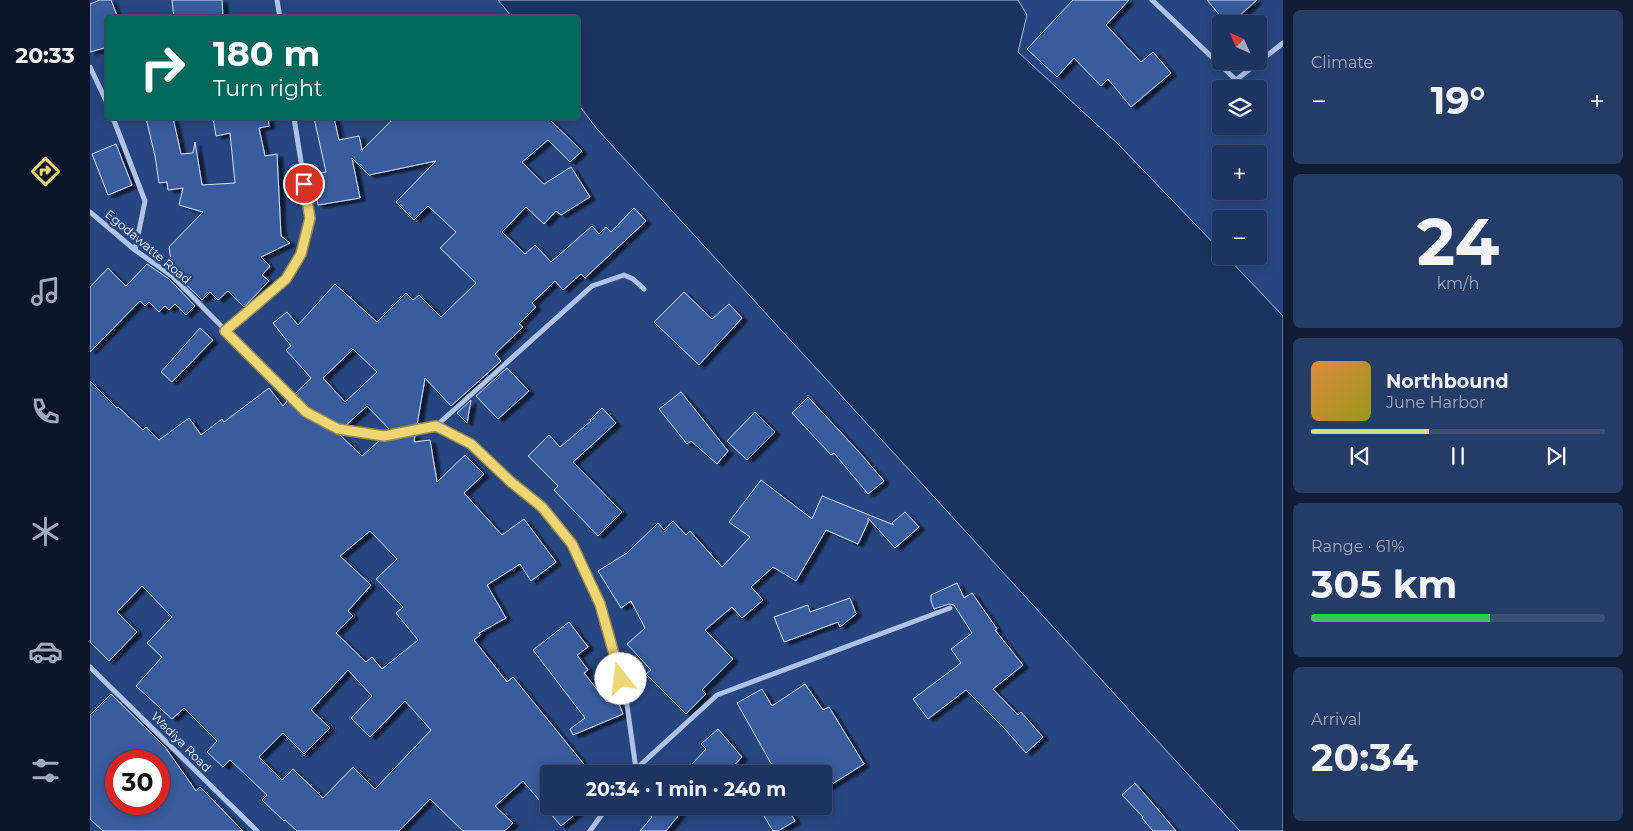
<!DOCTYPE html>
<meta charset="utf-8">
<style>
:root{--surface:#1d3461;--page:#253c67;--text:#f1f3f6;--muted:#a0aabd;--line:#3b4f76;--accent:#eed674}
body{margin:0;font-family:Montserrat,sans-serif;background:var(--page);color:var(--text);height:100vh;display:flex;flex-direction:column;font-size:19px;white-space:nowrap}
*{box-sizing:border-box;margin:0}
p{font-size:16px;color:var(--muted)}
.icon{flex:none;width:28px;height:28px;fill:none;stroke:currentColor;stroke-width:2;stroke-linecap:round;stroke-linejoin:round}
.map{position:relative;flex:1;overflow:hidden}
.drawer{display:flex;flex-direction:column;gap:10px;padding:10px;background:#101d35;width:350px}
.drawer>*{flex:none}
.guide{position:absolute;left:15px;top:15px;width:475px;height:105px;border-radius:5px;box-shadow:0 2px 12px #0003,0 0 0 1px var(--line);background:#00695c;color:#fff;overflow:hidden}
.needle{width:32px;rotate:315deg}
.tools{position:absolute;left:1122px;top:15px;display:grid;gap:10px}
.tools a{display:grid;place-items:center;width:55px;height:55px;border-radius:5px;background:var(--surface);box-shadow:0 2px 12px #0003,0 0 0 1px var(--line);font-size:25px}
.speed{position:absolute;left:15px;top:750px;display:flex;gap:10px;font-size:25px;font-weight:700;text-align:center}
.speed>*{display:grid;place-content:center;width:65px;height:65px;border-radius:50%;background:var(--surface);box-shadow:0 2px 12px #0003,0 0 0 1px var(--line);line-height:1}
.speed .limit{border:8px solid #d22;background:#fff;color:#111}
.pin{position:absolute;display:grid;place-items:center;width:42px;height:42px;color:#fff;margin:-21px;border:2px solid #fff;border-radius:50%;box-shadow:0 1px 5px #0007}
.me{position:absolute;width:55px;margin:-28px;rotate:344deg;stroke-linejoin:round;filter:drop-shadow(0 0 4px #0008)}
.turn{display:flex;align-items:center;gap:18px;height:105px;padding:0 25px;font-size:22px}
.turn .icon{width:65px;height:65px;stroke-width:2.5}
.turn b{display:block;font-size:35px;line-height:42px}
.big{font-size:38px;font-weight:700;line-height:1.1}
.drawer .tile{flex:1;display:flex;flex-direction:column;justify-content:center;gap:8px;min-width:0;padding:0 18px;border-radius:8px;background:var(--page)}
.drawer .dial{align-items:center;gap:0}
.dial b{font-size:65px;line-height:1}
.song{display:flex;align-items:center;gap:15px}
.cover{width:60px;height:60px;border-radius:8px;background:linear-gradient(135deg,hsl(30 70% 55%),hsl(60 70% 35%))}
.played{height:5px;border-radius:2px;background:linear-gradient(90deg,var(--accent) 40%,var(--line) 40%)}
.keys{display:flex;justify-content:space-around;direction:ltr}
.heat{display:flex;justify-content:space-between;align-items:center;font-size:28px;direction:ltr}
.charge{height:8px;border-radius:4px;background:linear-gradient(90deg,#34c759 61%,var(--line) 0)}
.trip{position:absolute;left:450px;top:765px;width:292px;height:50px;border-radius:5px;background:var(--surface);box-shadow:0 2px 12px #0003,0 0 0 1px var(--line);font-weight:700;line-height:50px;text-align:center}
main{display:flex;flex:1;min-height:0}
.menu{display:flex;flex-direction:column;width:90px;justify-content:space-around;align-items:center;background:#0c1527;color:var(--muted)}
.menu .icon{width:35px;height:35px}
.menu .active{color:var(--accent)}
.menu b{font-size:22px;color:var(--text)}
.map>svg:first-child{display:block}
.water{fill:#1b3361;stroke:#a3bce6}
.building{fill:#375c9d;stroke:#d2def5;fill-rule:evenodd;filter:url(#shadow)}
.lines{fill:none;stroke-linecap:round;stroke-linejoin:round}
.street{stroke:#afc3e6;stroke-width:5}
.route-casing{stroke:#9b8b4b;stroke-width:12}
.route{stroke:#eed674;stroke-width:9}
.labels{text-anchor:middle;stroke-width:5;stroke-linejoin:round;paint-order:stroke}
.street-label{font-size:12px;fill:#fff;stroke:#274681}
</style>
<main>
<nav class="menu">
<b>20:33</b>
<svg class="icon active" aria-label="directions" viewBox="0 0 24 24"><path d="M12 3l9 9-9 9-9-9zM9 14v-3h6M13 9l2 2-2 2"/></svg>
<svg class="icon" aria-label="music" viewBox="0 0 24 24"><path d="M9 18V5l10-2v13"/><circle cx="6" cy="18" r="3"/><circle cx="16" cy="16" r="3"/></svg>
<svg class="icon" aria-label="phone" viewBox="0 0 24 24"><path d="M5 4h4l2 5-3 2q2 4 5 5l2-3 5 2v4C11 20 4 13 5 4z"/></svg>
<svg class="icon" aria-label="climate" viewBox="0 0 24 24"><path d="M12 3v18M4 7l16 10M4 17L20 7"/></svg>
<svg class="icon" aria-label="car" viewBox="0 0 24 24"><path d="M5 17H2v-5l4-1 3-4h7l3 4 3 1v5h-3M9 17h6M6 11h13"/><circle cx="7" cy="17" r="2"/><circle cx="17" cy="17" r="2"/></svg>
<svg class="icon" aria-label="filters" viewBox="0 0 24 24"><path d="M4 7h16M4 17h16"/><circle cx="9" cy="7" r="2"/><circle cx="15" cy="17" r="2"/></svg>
</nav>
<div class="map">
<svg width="1193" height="831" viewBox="0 0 1193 831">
<defs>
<filter id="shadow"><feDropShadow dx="5.5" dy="3" stdDeviation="1" flood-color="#0009"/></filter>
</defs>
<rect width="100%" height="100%" fill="#274681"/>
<path class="water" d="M 408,0 L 928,0 L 937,15 L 928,52 L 1028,144 L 1131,251 L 1131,256 L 1136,256 L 1193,316 L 1193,831 L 1150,831 L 507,129 L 488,104 L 488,18 L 422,17 Z"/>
<g class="building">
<path d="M 10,0 L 21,0 L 28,18 L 18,18 L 18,47 L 0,52 L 0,4 Z"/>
<path d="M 82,0 L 132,0 L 133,18 L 84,18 Z"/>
<path d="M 983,0 L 1039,0 L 1016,25 L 1051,62 L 1063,52 L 1081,73 L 1041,107 L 1018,79 L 1011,86 L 984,58 L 967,77 L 937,49 Z"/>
<path d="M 1117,0 L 1167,0 L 1140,24 L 1137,24 Z"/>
<path d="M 56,118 L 83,118 L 91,154 L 103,153 L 105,142 L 112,185 L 145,183 L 140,133 L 126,136 L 123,118 L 178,118 L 179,126 L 169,128 L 175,156 L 187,154 L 191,236 L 200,243 L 171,257 L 180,266 L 172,275 L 179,281 L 154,307 L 138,291 L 128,300 L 120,292 L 112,300 L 79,268 L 82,268 L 79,247 L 113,212 L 89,205 L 93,188 L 78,190 L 77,182 L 69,183 L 65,156 Z"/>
<path d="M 224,118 L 244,118 L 249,140 L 269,136 L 272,150 L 304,118 L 458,118 L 492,151 L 480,162 L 458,140 L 432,162 L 454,184 L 481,167 L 500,197 L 471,215 L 466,211 L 454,224 L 436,207 L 412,232 L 435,254 L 445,245 L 461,262 L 502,226 L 509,234 L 516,227 L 521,232 L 544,208 L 556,221 L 495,278 L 491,274 L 473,290 L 465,281 L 442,303 L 446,307 L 429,324 L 433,327 L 405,354 L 411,361 L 361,406 L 335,378 L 327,425 L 300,430 L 277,406 L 255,426 L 249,425 L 219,408 L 205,394 L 221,378 L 196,350 L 201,346 L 183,323 L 197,312 L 208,325 L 245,284 L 287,322 L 316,293 L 323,300 L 329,295 L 351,317 L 386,283 L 350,248 L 366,232 L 338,206 L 324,220 L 306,202 L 346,161 L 279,175 L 262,158 L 270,198 L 228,205 L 223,175 L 236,172 ZM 263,349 L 287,372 L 255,402 L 233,378 Z"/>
<path d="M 26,144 L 42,185 L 18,195 L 2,154 Z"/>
<path d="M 57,264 L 79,279 L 105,306 L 96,315 L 85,304 L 79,310 L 75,306 L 69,312 L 59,302 L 55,306 L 50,301 L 0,352 L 0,287 L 18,268 L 36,286 Z"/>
<path d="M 594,292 L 622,319 L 639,304 L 652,318 L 609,365 L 564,322 Z"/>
<path d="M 110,328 L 123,340 L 82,382 L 71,372 Z"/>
<path d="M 417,368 L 439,391 L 408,419 L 386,396 Z"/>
<path d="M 0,381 L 27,408 L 28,407 L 53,430 L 56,427 L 69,440 L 99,418 L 111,435 L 132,419 L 134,422 L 179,388 L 193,406 L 198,400 L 214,416 L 248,433 L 272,456 L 290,440 L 325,434 L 324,442 L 340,440 L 347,482 L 375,455 L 394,474 L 374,493 L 412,535 L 434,519 L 466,562 L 441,581 L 430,564 L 397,585 L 416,618 L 389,633 L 390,635 L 384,640 L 417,682 L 423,677 L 502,774 L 459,774 L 459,806 L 495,806 L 471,826 L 433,781 L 405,806 L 423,823 L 415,831 L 373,831 L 340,799 L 309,831 L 207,831 L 195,820 L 194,821 L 172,800 L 177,795 L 140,760 L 133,767 L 117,752 L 127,741 L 94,708 L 82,719 L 46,686 L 72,657 L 57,643 L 82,617 L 52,586 L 27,612 L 47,632 L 19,661 L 0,642 ZM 280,531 L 307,559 L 286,579 L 313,607 L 306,613 L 328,640 L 292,669 L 282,657 L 276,662 L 246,633 L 263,616 L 258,611 L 281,585 L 250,556 ZM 258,670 L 282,696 L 261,718 L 280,737 L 315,701 L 341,730 L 285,789 L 263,767 L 233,798 L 203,769 L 192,780 L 169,757 L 193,733 L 214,754 L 240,728 L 221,710 Z"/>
<path d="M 591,392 L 638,451 L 627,464 L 601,441 L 597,444 L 569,409 Z"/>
<path d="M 718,397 L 770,453 L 794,481 L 778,494 L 744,453 L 741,455 L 702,413 Z"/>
<path d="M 381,400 L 377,423 L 367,413 Z"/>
<path d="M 512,408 L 526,423 L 483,462 L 532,512 L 508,536 L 464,490 L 468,486 L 438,456 L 459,435 L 470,447 L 501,421 L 500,420 Z"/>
<path d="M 665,412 L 685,432 L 657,460 L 637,441 Z"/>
<path d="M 671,480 L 722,519 L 732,496 L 804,525 L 802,523 L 815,512 L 829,527 L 805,548 L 778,518 L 778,522 L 768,544 L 736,530 L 706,581 L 683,567 L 661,587 L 673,600 L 652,618 L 642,607 L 615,630 L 643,659 L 612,690 L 616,694 L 596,714 L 556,674 L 561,670 L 537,644 L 555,628 L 541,601 L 531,608 L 508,571 L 537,553 L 568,523 L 574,530 L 583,521 L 596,535 L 600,531 L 632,567 L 660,537 L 639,522 Z"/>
<path d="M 867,583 L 874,598 L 882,593 L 907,629 L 905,630 L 933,665 L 903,689 L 928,715 L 931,712 L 953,737 L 936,753 L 914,728 L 876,690 L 838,719 L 823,699 L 871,663 L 861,649 L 882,633 L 864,605 L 859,604 L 844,609 L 841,601 L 841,595 Z"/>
<path d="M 760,598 L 766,614 L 750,627 L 748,622 L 694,642 L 684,617 L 718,605 L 720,612 Z"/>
<path d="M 479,622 L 498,647 L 487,655 L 498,670 L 494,673 L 517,702 L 526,696 L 533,714 L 483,735 L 480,729 L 495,718 L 443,650 Z"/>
<path d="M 715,684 L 733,710 L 739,707 L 774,764 L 734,789 L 734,774 L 687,774 L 647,703 L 672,689 L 682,706 Z"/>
<path d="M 21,694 L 75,747 L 106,791 L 110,787 L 153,831 L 13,831 L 0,819 L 0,715 ZM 26,761 L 69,761 L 69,804 L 26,804 Z"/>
<path d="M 628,729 L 652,757 L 636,774 L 593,774 L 616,749 L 611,744 Z"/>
<path d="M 1045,783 L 1071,813 L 1086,831 L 1063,831 L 1052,818 L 1053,817 L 1032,795 Z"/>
<path d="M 549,806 L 596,806 L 576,831 L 550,831 L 562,817 Z"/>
<path d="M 668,806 L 696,806 L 705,821 L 688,831 L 683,831 Z"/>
</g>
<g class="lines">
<g class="street">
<path d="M 187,0 L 190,18"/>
<path d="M 1062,0 L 1146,80 L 1193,43"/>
<path d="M 0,67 L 18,105"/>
<path d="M 23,118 L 55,201 L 45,250"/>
<path d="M 0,212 L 45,250 L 82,276 L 216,412 L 248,429 L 294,436 L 346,426 L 381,444 L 421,482 L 452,507 L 482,544 L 510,604 L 536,698 L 546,769 L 542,774"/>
<path d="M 135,331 L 196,279 L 211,254 L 220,218 L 204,118"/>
<path d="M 346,426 L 502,286 L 534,275 L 543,279 L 554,289"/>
<path d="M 0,667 L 167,831"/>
<path d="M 546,769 L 627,695 L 860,608"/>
<path d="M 500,831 L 518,806"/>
</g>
</g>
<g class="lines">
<defs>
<path id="route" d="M 214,184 L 220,218 L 211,254 L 196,279 L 135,331 L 216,412 L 248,429 L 294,436 L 346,426 L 381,444 L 421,482 L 452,507 L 482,544 L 510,604 L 531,679"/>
</defs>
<use href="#route" class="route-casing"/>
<use href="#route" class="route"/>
</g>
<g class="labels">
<g class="street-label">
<text transform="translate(58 247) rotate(40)" y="4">Egodawatte Road</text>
<text transform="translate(91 742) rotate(45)" y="4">Wadiya Road</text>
</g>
</g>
</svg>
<div class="tools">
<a><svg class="needle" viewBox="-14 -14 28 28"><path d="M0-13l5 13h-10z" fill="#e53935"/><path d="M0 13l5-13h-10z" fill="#a0aabd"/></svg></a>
<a><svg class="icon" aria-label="layers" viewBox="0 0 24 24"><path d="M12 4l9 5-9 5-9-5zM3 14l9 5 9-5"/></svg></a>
<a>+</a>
<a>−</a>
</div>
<div class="speed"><div class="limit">30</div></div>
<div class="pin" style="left:214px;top:184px;background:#d93025"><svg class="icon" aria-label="arrive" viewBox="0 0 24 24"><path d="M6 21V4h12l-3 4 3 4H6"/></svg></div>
<svg class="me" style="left:531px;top:679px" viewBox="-20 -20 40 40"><circle r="19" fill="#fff"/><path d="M0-13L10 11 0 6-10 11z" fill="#eed674"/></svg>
<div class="trip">20:34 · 1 min · 240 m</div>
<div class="guide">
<div class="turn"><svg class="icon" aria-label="right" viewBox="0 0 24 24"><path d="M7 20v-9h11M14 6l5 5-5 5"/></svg><div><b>180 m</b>Turn right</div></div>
</div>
</div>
<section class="drawer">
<div class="tile"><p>Climate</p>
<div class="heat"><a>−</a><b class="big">19°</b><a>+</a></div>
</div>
<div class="tile dial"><b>24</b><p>km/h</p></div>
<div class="tile">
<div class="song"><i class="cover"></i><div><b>Northbound</b><p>June Harbor</p></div></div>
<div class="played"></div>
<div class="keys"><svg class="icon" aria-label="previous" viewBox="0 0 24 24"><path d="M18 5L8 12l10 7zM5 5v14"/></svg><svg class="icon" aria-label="pause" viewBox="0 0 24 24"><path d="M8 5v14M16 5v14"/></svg><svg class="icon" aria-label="next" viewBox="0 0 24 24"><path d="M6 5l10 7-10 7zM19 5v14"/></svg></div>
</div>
<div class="tile"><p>Range · 61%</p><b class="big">305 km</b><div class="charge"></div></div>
<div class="tile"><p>Arrival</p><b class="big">20:34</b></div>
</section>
</main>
